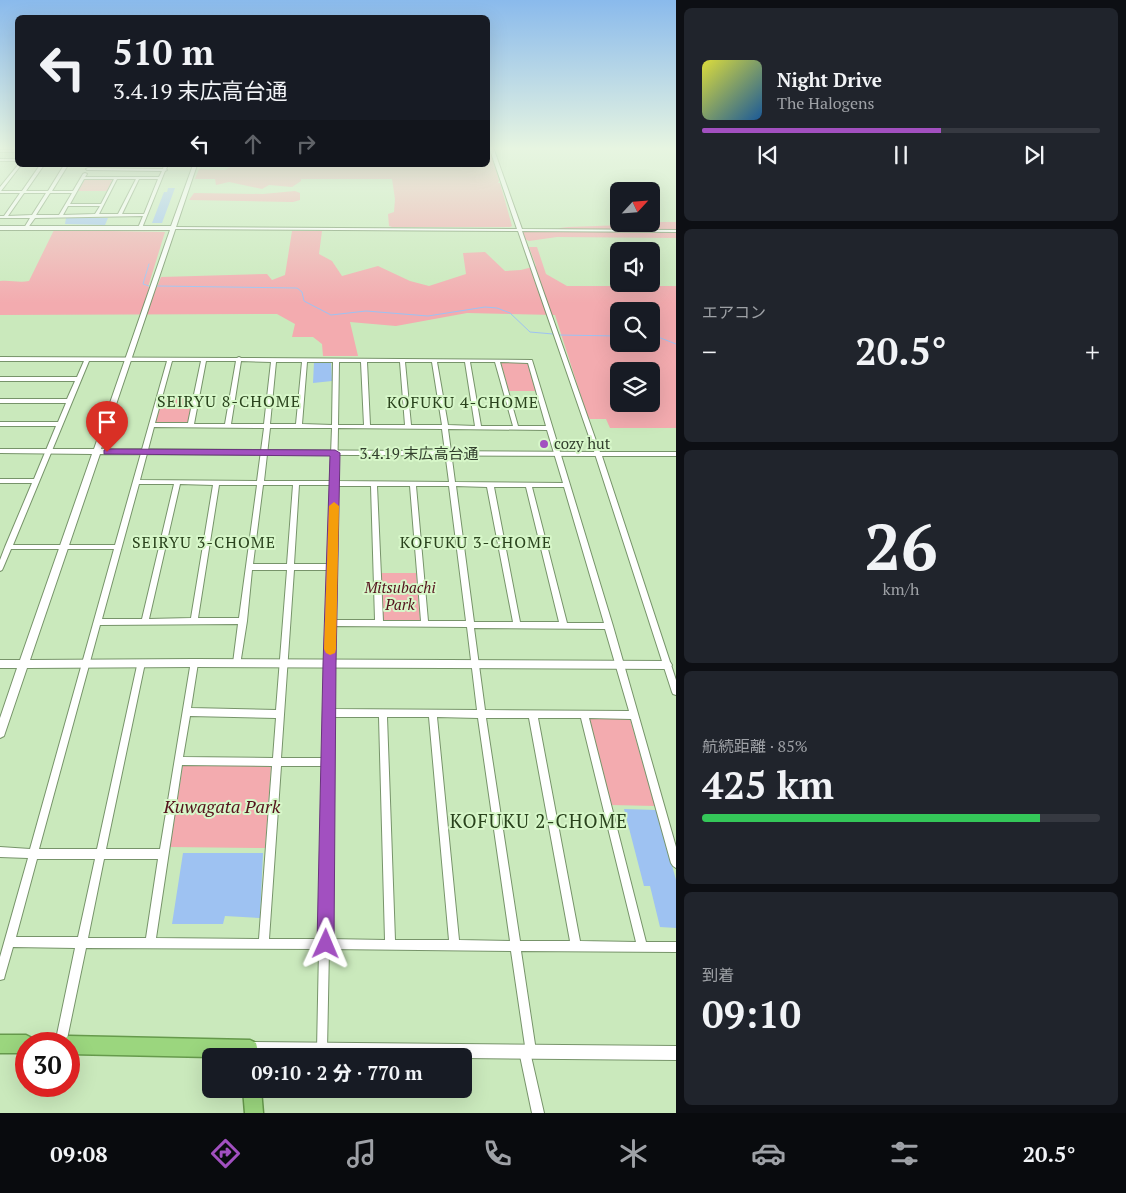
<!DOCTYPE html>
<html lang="ja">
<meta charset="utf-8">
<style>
:root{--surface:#171b24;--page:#20242c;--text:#f1f3f6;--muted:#9ea1a6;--line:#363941;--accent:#a250c0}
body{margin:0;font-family:"PT Serif","Noto Sans JP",serif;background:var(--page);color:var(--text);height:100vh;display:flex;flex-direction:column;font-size:19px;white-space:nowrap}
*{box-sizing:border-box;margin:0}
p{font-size:16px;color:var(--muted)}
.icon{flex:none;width:28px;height:28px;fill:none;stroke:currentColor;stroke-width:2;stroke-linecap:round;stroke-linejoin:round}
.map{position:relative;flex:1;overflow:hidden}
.drawer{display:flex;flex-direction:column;gap:8px;padding:8px;background:#0d0f14;width:450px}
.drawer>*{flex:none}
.top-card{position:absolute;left:15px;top:15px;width:475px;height:152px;border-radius:8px;box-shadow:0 5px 20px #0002;background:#171b24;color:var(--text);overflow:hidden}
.needle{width:32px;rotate:64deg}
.tools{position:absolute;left:610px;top:182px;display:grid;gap:10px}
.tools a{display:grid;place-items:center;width:50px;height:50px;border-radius:8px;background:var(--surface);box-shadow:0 5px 20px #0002;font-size:25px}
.speed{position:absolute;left:15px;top:1032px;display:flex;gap:10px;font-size:25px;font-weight:700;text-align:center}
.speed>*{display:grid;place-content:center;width:65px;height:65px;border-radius:50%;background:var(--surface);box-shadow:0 5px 20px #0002;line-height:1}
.speed .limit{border:8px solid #d22;background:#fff;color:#111}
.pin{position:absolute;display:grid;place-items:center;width:42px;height:42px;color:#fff;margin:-51px -21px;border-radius:50% 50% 50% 0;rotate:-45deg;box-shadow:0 0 5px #0007}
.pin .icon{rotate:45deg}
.me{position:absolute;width:55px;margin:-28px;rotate:1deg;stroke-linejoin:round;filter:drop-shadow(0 0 4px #0008)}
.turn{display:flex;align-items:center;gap:18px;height:105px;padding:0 15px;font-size:22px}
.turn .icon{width:65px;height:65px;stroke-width:2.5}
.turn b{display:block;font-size:35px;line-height:42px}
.lanes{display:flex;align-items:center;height:48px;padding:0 15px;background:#0003;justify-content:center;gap:25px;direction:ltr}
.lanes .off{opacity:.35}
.big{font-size:38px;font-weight:800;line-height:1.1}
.drawer .tile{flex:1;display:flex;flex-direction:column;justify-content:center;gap:8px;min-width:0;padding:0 18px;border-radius:8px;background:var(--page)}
.drawer .dial{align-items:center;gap:0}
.dial b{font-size:65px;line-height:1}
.song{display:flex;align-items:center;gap:15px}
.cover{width:60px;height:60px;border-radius:8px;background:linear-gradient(135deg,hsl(60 70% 55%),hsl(210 70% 35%))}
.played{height:5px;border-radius:2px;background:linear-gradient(90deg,var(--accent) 60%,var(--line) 60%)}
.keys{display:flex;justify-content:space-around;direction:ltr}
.heat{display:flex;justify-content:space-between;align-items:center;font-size:28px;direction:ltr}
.charge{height:8px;border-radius:4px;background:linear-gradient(90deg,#34c759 85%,var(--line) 0)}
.trip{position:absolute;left:202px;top:1048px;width:270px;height:50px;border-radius:8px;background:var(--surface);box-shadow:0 5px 20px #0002;font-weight:800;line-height:50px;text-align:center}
.tabs{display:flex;height:80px;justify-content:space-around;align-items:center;background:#090b0e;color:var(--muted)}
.tabs .icon{width:35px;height:35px}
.tabs .current{color:var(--accent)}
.tabs b{font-size:22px;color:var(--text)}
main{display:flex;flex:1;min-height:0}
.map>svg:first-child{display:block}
.built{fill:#badeaa}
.green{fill:#f3abaf;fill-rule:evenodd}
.water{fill:#9ec2f2}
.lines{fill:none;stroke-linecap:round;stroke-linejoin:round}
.stream{stroke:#9ec2f2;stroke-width:1}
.minor-casing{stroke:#77946a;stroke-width:2}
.tertiary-casing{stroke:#77946a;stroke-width:2}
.trunk-casing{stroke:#669a4c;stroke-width:3}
.minor{fill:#fff;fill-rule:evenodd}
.tertiary{fill:#fff;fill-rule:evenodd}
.trunk{fill:#9bd67e;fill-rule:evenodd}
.route{fill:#a250c0;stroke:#69347d}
.slow{fill:#f59e0b}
.poi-dot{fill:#a250c0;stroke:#d7f7c9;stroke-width:2}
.labels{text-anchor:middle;stroke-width:4;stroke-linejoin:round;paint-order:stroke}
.poi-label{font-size:15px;fill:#313e2c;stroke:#d7f7c9;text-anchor:start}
.street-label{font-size:15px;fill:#313e2c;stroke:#d7f7c9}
.park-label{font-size:15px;font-style:italic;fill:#54121c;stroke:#d7f7c9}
.neighbourhood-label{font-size:16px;letter-spacing:1px;fill:#29421c;stroke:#d7f7c9}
.near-park-label{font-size:18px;font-style:italic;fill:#54121c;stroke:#d7f7c9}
.near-neighbourhood-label{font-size:19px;letter-spacing:1px;fill:#29421c;stroke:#d7f7c9}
</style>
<main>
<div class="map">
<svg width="676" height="1113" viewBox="0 0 676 1113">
<rect width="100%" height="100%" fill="#cae9bc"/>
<path class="built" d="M 78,191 L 107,191 L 101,203 L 98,204 L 69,205 Z"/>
<g class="green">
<path d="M 488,148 L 489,153 L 492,154 L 499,181 L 498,183 L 500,183 L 512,226 L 510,227 L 392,227 L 389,226 L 388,214 L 394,212 L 395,199 L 392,179 L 301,179 L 301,181 L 292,187 L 269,185 L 262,189 L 229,182 L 216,185 L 215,179 L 195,179 L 199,169 L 225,170 L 234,165 L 461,165 L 461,168 L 465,165 L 488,165 Z"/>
<path d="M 85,179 L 113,179 L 107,191 L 78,191 Z"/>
<path d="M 295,191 L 300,193 L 300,200 L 293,202 L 189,200 L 194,193 L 263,194 Z"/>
<path d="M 651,222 L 676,222 L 676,238 L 557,237 L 529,241 L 525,239 L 522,232 L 555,232 L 560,228 L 568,227 L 651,224 Z"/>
<path d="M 54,230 L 165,232 L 148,287 L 157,287 L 161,277 L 267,274 L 272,280 L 285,275 L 292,231 L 322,231 L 319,254 L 332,261 L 342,276 L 378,266 L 410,281 L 429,286 L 466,274 L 463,253 L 485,252 L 505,271 L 521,270 L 536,266 L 529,247 L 537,247 L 546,274 L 567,286 L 676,286 L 676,428 L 610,428 L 606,419 L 590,419 L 587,415 L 555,315 L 467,313 L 396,326 L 350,322 L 358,356 L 323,356 L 322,344 L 313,337 L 292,337 L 295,324 L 277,314 L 0,315 L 0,281 C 11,280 19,283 29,281 ZM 619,311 L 651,311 L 651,344 L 619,344 ZM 619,371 L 651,371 L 651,404 L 619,404 Z"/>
<path d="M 501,363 L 528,363 L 536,391 L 509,391 Z"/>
<path d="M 162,398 L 193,398 L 188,423 L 155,423 Z"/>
<path d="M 381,573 L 416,573 L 420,621 L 383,621 Z"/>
<path d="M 589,719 L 630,719 L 655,806 L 611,805 Z"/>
<path d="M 183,765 L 271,766 L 265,848 L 170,847 Z"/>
</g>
<g class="water">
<path d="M 168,188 L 175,188 L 162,223 L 152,223 L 164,192 L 167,192 Z"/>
<path d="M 66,218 L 108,218 L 105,225 L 65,224 Z"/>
<path d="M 314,362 L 331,362 L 332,381 L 313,383 Z"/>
<path d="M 624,809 L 657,810 L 676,880 L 676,928 L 660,927 L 650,886 L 644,886 Z"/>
<path d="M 183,853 L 263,853 L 260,918 L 225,916 L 223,924 L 172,924 Z"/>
</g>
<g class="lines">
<g class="stream">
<path d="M 149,264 L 143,284 L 149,286"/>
<path d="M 157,286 L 297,288 L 302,292 L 304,301 L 331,315 L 366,311 L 428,316 L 485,307 L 497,308 L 510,313 L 530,332 L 553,334"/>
<path d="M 558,335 L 619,336"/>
<path d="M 651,337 L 658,337 L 676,344"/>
</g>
<defs>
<g id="minor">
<path d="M 489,147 L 493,147 L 522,229 L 676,230 L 676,232 L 522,231 L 600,452 L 676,452 L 676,456 L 602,456 L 676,680 L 676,695 L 673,694 L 672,692 L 595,454 L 518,231 L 173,229 L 171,228 L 173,227 L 517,229 Z"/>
<rect x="0" y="150" width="18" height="2"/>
<rect x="0" y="159" width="18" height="2"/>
<path d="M 18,165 L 21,165 L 1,191 L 22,191 L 40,165 L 44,165 L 26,191 L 48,191 L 64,165 L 68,165 L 52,191 L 73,191 L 83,174 L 85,173 L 87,174 L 85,177 L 159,177 L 162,171 L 87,170 L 86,169 L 88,168 L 163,169 L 164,165 L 168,165 L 166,169 L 167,170 L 165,171 L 142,228 L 140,229 L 138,228 L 143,216 L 35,218 L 27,229 L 26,229 L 24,228 L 30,218 L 0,218 L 0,216 L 4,216 L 20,193 L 0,193 L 0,187 ZM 84,179 L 114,179 L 101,204 L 70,204 ZM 117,179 L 136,179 L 118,214 L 99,214 ZM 139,179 L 158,179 L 144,214 L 122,214 ZM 24,193 L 46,193 L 32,215 L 8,216 ZM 50,193 L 72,193 L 59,215 L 36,215 ZM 68,206 L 100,206 L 95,214 L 63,215 Z"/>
<path d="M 0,357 L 237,358 L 239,357 L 241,358 L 532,360 L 613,626 L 676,847 L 676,868 L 673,866 L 671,863 L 631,719 L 589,718 L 646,942 L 676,942 L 676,952 L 521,951 L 536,1051 L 535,1055 L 531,1056 L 544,1113 L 532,1113 L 519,1051 L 520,1047 L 525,1046 L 511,951 L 329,949 L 327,1050 L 326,1054 L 322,1055 L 318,1054 L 317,1050 L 319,949 L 86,948 L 66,1044 L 55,1044 L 75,948 L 13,947 L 5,975 L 4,979 L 0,980 L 0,957 L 28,858 L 0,857 L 0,847 L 30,849 L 114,549 L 11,549 L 3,568 L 2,570 L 0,571 L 0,560 L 5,547 L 32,483 L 0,483 L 0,479 L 34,479 L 56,426 L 0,426 L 0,422 L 58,422 L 66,403 L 0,403 L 0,399 L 67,399 L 75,381 L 0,381 L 0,377 L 77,377 L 84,361 L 0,361 ZM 89,361 L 167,361 L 115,545 L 13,545 ZM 172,361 L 201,361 L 188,423 L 155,423 ZM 206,361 L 236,361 L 225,424 L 194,424 ZM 241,361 L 271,362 L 264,424 L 231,424 ZM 276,362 L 302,362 L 296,424 L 270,424 ZM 307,362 L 333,362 L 332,425 L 302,424 ZM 339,362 L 361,362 L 364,425 L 338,425 ZM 367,362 L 400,362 L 405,425 L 370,425 ZM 405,362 L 432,362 L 442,425 L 411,425 ZM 437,362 L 465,362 L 475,426 L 448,425 ZM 470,362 L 495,362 L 513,426 L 481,426 ZM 500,362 L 528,363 L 546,426 L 518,426 ZM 154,427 L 264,428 L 257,481 L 140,480 ZM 270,428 L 332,428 L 330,481 L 264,481 ZM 338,428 L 442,429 L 449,482 L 337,481 ZM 448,429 L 547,430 L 563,483 L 455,482 ZM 139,484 L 174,484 L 142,619 L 102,619 ZM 180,484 L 213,485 L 191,618 L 149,619 ZM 219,485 L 257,485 L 239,618 L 198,618 ZM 263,485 L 293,485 L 287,564 L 253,564 ZM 299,485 L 330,485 L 328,564 L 294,564 ZM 337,486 L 371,486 L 375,620 L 334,620 L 335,569 L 336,567 L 335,565 ZM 377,486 L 410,486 L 421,621 L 383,621 ZM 416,486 L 449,486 L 466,621 L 428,621 ZM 456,486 L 487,487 L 513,622 L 474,622 ZM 494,487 L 526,487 L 559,622 L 520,622 ZM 532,487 L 564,487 L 604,623 L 567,623 ZM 252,570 L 287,570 L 276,710 L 191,708 L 198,663 L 197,661 L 194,660 L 191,661 L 160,849 L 106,849 L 145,663 L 144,661 L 141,660 L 138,661 L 97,849 L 39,849 L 100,625 L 238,624 L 233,663 L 234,665 L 237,666 L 240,665 L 247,621 ZM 294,570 L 328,570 L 324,758 L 281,758 ZM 334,626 L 467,627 L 477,710 L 333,709 ZM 474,628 L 605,629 L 629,711 L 485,710 ZM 190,716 L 276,718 L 273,758 L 183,757 ZM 333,717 L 379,717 L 385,940 L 329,939 L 332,765 L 333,762 L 332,760 ZM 387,717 L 429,717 L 449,940 L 395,940 ZM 437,717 L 478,718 L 510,941 L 459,940 ZM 486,718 L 529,718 L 570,941 L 520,941 ZM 538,718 L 581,718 L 636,942 L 580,941 ZM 182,765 L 272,766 L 259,939 L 156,938 ZM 281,766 L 323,766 L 319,939 L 269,939 ZM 37,859 L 95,859 L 78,937 L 16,937 ZM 104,859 L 158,859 L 146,938 L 88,938 Z"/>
</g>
<g id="tertiary">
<path d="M 193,165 L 197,165 L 101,449 L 598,452 L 602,454 L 598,456 L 100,454 L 30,660 L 194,659 L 667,661 L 670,662 L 672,665 L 670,668 L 667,669 L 194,667 L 27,668 L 5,733 L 4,736 L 0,738 L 0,718 L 17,668 L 0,668 L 0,660 L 20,660 L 92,454 L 0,453 L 0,449 L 94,449 L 170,230 L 0,230 L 0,226 L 171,226 Z"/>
<path d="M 250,1042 L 676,1046 L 676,1060 L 464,1058 L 464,1056 L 250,1056 L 245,1054 L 243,1049 L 245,1044 Z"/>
</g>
<g id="trunk">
<path d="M 0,1035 L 26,1035 L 32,1038 L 35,1044 L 26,1044 L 26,1053 L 0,1053 Z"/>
<path d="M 69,1036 L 250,1040 L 256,1043 L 259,1056 L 211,1057 L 69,1054 L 69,1044 L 61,1044 L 63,1039 Z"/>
<path d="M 243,1089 L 261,1089 L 263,1113 L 245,1113 Z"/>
</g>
</defs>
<use href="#minor" class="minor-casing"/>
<use href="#tertiary" class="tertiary-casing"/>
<use href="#trunk" class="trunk-casing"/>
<use href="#minor" class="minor"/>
<use href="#tertiary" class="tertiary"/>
<use href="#trunk" class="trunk"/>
</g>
<linearGradient id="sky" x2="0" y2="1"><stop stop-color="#8abaec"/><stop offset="0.49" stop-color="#e7f5e1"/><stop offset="1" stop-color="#e7f5e1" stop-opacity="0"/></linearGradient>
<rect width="676" height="303" fill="url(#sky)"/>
<path class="route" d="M 107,449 L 335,450 L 340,453 L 336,664 L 334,944 L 332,950 L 326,953 L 320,950 L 317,944 L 323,664 L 330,456 L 104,454 L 104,450 Z"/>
<path class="slow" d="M 334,502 L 339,506 L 336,649 L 335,653 L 330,655 L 326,653 L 324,649 L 329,506 Z"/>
<circle class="poi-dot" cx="544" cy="444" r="5"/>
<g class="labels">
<g class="poi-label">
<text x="554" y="449">cozy hut</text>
</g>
<g class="street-label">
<text x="419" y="459">3.4.19 末広高台通</text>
</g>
<g class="park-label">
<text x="400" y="593">Mitsubachi<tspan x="400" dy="17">Park</tspan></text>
</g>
<g class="neighbourhood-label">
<text x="229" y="407">SEIRYU 8-CHOME</text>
<text x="463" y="408">KOFUKU 4-CHOME</text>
<text x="204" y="548">SEIRYU 3-CHOME</text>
<text x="476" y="548">KOFUKU 3-CHOME</text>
</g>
<g class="near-park-label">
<text x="222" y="813">Kuwagata Park</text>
</g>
<g class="near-neighbourhood-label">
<text x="539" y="828">KOFUKU 2-CHOME</text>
</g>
</g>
</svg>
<div class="tools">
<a><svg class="needle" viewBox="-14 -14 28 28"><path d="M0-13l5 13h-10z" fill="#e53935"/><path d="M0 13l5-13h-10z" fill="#9ea1a6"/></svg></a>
<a><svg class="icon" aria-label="sound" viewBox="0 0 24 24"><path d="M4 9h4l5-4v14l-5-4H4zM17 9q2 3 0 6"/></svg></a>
<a><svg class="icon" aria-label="search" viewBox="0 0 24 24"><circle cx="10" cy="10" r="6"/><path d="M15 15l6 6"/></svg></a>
<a><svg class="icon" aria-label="layers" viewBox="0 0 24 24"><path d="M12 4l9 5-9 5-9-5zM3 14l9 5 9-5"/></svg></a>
</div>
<div class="speed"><div class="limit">30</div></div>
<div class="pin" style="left:107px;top:452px;background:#d93025"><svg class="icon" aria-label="arrive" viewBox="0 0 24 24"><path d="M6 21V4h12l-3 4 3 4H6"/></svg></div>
<svg class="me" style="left:326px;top:944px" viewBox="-20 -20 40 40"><path d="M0-17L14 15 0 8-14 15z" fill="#a250c0" stroke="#fff" stroke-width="4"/></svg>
<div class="trip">09:10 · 2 分 · 770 m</div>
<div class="top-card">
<div class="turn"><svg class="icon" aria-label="left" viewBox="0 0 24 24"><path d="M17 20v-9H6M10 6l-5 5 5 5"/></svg><div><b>510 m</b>3.4.19 末広高台通</div></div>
<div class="lanes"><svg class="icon" aria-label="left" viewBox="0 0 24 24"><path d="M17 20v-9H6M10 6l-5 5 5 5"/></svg><svg class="icon off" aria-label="ahead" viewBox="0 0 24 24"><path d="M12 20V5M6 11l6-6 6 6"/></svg><svg class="icon off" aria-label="right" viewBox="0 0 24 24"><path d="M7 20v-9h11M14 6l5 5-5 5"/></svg></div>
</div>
</div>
<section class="drawer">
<div class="tile">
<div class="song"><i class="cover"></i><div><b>Night Drive</b><p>The Halogens</p></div></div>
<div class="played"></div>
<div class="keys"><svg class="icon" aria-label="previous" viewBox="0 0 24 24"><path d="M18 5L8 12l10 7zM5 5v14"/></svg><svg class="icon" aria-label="pause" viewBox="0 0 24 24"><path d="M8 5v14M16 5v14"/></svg><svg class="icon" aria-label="next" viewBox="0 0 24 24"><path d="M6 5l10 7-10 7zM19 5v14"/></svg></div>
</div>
<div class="tile"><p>エアコン</p>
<div class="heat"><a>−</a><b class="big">20.5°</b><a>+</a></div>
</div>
<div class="tile dial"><b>26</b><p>km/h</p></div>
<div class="tile"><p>航続距離 · 85%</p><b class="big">425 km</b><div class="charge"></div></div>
<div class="tile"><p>到着</p><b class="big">09:10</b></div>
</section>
</main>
<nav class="tabs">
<b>09:08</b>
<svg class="icon current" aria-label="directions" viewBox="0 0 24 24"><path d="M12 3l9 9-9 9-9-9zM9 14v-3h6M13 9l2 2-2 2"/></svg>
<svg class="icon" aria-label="music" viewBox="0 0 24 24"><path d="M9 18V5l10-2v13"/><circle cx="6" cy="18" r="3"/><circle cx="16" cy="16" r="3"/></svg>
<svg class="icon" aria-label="phone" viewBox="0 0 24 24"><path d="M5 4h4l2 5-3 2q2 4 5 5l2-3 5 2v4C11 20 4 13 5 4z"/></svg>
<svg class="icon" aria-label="climate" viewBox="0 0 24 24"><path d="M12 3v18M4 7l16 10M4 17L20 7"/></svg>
<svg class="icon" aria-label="car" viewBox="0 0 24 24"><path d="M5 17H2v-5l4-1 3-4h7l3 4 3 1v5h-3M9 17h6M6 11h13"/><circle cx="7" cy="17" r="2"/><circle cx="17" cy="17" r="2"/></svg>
<svg class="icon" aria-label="filters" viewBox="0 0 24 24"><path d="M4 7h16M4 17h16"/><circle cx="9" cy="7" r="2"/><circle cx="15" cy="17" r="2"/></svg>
<b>20.5°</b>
</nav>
